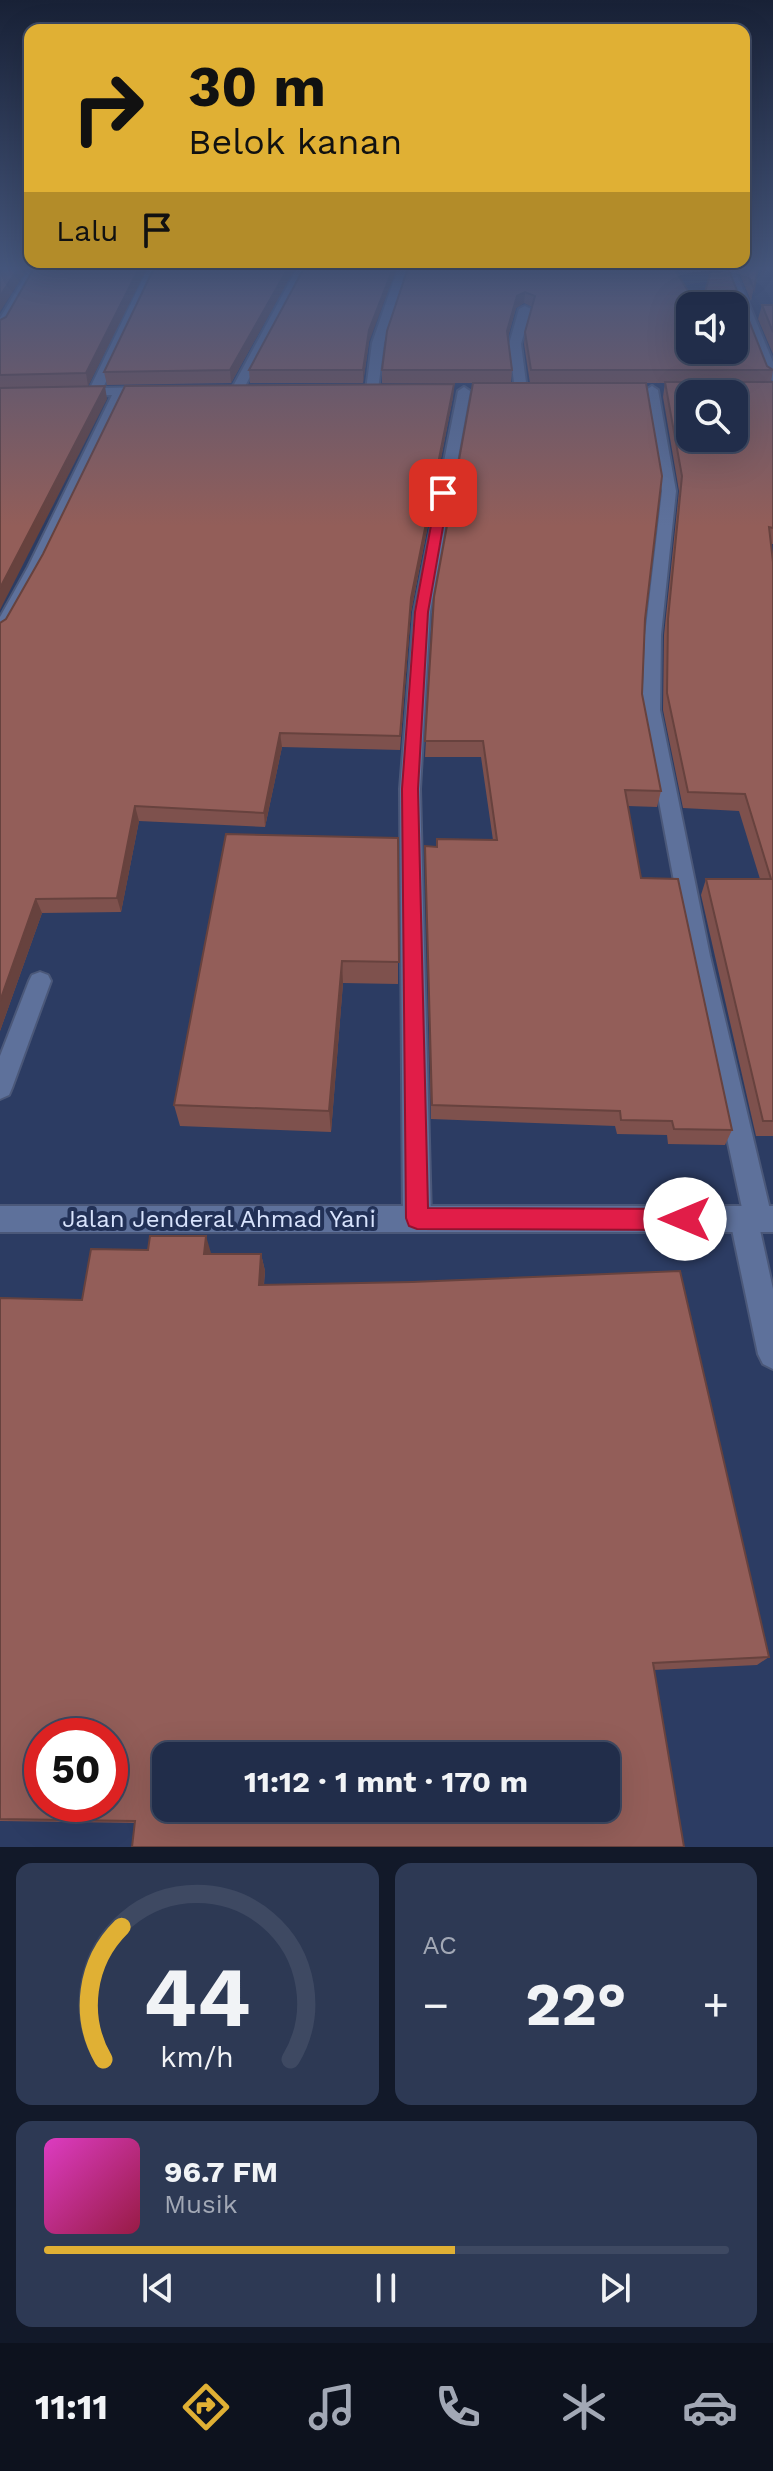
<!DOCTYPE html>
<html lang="id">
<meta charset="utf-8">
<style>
:root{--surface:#212d4a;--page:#2d3954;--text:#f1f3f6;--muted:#a2a8b5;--line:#3e4962;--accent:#e0b034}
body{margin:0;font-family:"Work Sans",sans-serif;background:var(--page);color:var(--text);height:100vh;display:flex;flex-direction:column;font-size:30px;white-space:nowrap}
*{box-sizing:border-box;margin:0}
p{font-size:26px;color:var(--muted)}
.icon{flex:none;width:44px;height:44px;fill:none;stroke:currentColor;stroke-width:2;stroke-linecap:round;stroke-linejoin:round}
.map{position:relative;height:1847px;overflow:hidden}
.side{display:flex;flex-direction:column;gap:16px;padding:16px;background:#121929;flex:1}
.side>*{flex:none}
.banner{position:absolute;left:24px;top:24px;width:726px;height:244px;border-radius:16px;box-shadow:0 8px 32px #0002,0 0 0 2px var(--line);background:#e0b034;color:#111;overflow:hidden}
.buttons{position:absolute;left:676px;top:292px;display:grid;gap:16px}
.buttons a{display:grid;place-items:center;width:72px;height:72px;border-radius:16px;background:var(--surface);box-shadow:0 8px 32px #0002,0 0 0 2px var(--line);font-size:40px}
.speed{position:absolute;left:24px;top:1718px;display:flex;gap:16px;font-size:40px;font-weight:700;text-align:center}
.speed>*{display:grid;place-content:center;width:104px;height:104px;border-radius:50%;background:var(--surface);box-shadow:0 8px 32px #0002,0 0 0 2px var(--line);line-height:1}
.speed .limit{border:12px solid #d22;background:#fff;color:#111}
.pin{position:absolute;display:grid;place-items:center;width:68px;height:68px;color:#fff;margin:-34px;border-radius:16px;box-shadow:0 4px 12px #0006}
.me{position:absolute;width:88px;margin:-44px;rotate:270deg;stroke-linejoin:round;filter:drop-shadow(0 0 6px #0008)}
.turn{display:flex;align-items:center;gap:28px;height:168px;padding:0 32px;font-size:36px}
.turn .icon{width:104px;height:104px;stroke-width:2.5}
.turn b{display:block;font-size:56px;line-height:68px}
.then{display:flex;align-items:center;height:76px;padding:0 32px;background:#0003;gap:16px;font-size:30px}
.big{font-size:60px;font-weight:700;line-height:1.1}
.side .widget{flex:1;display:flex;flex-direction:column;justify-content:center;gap:12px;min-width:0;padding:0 28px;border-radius:16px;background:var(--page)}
.side .dial{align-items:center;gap:0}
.dial svg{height:208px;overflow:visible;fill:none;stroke:var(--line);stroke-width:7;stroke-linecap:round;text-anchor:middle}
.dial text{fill:var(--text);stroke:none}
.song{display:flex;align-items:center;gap:24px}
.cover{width:96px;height:96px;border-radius:12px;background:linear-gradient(135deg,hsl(310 70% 55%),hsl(340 70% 35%))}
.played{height:8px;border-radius:4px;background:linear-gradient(90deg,var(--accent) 60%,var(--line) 60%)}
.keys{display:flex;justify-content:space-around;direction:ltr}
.heat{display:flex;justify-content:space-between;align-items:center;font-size:44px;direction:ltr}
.side .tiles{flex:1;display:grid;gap:16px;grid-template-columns:1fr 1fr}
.widget:last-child{grid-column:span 2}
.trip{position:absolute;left:152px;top:1742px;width:468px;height:80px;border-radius:16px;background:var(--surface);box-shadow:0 8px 32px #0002,0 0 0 2px var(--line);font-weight:700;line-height:80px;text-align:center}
.tab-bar{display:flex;height:128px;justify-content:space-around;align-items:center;background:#0d121e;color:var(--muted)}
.tab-bar .icon{width:56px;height:56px}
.tab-bar .active{color:var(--accent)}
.tab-bar b{font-size:36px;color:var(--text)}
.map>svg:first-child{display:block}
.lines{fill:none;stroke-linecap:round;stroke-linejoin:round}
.service-casing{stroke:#4b5879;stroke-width:4}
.minor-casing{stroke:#4b5879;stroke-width:4}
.secondary-casing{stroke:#4b5879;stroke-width:4}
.service{fill:#5e719b;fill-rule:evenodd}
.minor{fill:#5e719b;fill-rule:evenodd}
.secondary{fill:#5e719b;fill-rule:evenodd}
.wall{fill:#7e514d;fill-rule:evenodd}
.shaded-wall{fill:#67423e}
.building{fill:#935e59;stroke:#67423e;stroke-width:2;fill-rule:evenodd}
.route{fill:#e11d48;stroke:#92132f;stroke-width:2}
.labels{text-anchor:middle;stroke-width:8;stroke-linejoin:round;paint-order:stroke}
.near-street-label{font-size:24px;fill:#d8e3fc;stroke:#223157}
</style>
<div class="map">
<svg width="773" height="1847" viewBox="0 0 773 1847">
<rect width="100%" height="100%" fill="#2c3c63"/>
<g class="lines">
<defs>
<path id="service" d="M 40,972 L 48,975 L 51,981 L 12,1088 L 9,1095 L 0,1099 L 0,1056 L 29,981 L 32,975 Z"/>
<g id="minor">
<path d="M 30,268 L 40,268 L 6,328 L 0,331 L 0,318 Z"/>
<path d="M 148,268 L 158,268 L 103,388 L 151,387 L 157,391 L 151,395 L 125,395 L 44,567 L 8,632 L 0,637 L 0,617 L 28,567 L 112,395 L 77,396 L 71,392 L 77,388 L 90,388 Z"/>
<path d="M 297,268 L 307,268 L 243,390 L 232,393 L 231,390 Z"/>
<path d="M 398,268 L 408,268 L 384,343 L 378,390 L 372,394 L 366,390 L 372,343 Z"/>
<path d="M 724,268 L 734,268 L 773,362 L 773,381 L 767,377 Z"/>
<path d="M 525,306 L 531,309 L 521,344 L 527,390 L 521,394 L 515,390 L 509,344 L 519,309 Z"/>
<path d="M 652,386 L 658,390 L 676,491 L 661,635 L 660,710 L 710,956 L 772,1218 L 768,1227 L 760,1230 L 773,1289 L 773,1369 L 763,1364 L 758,1354 L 730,1220 L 734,1211 L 742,1208 L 688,956 L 642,710 L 645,635 L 662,491 L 646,390 Z"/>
<path d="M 464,387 L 470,391 L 430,612 L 420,789 L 431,1218 L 427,1227 L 417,1231 L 407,1227 L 403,1218 L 400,789 L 414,612 L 458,391 Z"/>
</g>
<rect id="secondary" x="0" y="1206" width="773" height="26"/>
</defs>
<use href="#service" class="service-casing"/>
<use href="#minor" class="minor-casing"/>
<use href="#secondary" class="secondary-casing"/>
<use href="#service" class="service"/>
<use href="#minor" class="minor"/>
<use href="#secondary" class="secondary"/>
</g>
<g class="wall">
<path d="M 147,268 L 88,386 L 0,388 L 0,320 Z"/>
<path d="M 154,268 L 295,268 L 231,383 L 107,385 L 104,372 Z"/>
<path d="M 408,268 L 690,306 L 773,370 L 771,382 L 773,382 L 773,544 L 771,544 L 773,562 L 773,1136 L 756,1136 L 701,895 L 706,879 L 760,879 L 739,811 L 683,808 L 663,710 L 664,635 L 679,491 L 663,397 L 665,383 L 646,383 L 645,619 L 642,694 L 661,791 L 657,807 L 628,806 L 641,878 L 732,1130 L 725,1145 L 668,1144 L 667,1135 L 617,1134 L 615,1126 L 431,1119 L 425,846 L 437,847 L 493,840 L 481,757 L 425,757 L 434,597 L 473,383 L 382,383 L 382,370 ZM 524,303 L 532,307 L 525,332 L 524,344 L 530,383 L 511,383 L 512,370 L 508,337 L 516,308 Z"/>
<path d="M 737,268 L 758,268 L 751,301 Z"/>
<path d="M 762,305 L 773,305 L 773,354 L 758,319 Z"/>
<path d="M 369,342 L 363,383 L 250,383 L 249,370 Z"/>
<path d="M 454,384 L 453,397 L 411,612 L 400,750 L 282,747 L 265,827 L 139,821 L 121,912 L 42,913 L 0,1031 L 0,623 Z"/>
<path d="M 398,838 L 398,984 L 343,983 L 331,1132 L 180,1126 L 174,1105 Z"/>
<path d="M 211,1253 L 211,1254 L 261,1254 L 265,1271 L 264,1285 L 769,1657 L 757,1665 L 654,1670 L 135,1823 L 0,1821 L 0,1298 L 82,1300 Z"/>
</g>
<g class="shaded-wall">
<path d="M 18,268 L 28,268 L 0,312 L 0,296 Z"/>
<path d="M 139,268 L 147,268 L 88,386 L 86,373 Z"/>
<path d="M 288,268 L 295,268 L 231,383 L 230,370 Z"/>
<path d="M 393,268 L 397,268 L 369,342 L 363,383 L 363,370 L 369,330 Z"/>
<path d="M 525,292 L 524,303 L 516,308 L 506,343 L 507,331 L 517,296 Z"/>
<path d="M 454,384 L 453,397 L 411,612 L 400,750 L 411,598 Z"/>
<path d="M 105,386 L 107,399 L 0,610 L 0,588 Z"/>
<path d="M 280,733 L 282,747 L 265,827 L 264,813 Z"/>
<path d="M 135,806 L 139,821 L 121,912 L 117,898 Z"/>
<path d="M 36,899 L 42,913 L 0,1031 L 0,1001 Z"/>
<path d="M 342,961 L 343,983 L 331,1132 L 329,1111 Z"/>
<path d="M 206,1236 L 211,1253 L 209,1271 L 204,1254 Z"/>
<path d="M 261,1254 L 265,1271 L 262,1301 L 259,1285 Z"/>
</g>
<g class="building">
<path d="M 0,268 L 18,268 L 0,296 Z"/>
<path d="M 34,268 L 139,268 L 86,373 L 0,375 L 0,320 L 6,317 Z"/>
<path d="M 154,268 L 288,268 L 230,370 L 104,372 Z"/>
<path d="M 304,268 L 393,268 L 369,330 L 363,370 L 249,370 Z"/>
<path d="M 408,268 L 674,268 L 697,306 L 690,306 L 690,350 L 734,350 L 734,306 L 701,306 L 712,268 L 728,268 L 767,366 L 773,370 L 531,370 L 525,332 L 535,296 L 525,292 L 517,296 L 507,331 L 512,370 L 382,370 L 387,331 Z"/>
<path d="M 745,268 L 758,268 L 754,289 Z"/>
<path d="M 762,305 L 773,305 L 773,332 Z"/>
<path d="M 665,382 L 773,382 L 773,528 L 769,527 L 773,562 L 773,1121 L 763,1121 L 706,879 L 771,879 L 745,794 L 688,792 L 667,693 L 668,619 L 682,476 ZM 690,394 L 734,394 L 734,438 L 690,438 Z"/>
<path d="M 473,383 L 646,383 L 662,476 L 645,619 L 642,694 L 661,791 L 625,790 L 641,878 L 678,879 L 732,1130 L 674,1129 L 672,1121 L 621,1120 L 620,1111 L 432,1105 L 425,846 L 437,847 L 437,839 L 497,840 L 483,741 L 425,741 L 434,597 Z"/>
<path d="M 454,384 L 411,598 L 400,736 L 280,733 L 264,813 L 135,806 L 117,898 L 36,899 L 0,1001 L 0,623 L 6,619 L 43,554 L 125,386 Z"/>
<path d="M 105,386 L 0,588 L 0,388 Z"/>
<path d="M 226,834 L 398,838 L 399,962 L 342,961 L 329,1111 L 174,1105 Z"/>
<path d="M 150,1236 L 206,1236 L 204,1254 L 261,1254 L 259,1285 L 412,1282 L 680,1271 L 769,1657 L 653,1663 L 684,1847 L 132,1847 L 135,1821 L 0,1819 L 0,1298 L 82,1300 L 91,1249 L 148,1250 ZM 42,1736 L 110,1736 L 110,1804 L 42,1804 ZM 166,1756 L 606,1756 L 606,1808 L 166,1808 Z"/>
</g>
<linearGradient id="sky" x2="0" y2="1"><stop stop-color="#182136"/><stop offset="0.51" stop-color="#45567c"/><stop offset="1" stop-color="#45567c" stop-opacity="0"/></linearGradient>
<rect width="773" height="526" fill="url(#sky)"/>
<path class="route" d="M 443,490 L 449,493 L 428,612 L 418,789 L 428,1208 L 685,1209 L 693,1212 L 696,1219 L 693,1227 L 685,1230 L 417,1229 L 409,1226 L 406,1218 L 402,789 L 415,612 L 437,493 Z"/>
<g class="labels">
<g class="near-street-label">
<text x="219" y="1227">Jalan Jenderal Ahmad Yani</text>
</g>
</g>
</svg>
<div class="buttons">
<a><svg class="icon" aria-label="sound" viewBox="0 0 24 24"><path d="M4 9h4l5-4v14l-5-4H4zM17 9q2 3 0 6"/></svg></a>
<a><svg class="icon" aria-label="search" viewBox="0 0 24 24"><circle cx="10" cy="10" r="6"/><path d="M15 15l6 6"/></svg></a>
</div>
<div class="speed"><div class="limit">50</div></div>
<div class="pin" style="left:443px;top:493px;background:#d93025"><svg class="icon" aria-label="arrive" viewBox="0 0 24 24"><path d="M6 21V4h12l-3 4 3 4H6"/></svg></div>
<svg class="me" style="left:685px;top:1219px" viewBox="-20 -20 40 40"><circle r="19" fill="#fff"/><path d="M0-13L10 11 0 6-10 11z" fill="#e11d48"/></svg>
<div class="trip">11:12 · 1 mnt · 170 m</div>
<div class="banner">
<div class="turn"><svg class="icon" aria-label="right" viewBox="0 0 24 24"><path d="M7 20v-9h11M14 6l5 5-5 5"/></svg><div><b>30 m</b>Belok kanan</div></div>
<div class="then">Lalu<svg class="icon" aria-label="arrive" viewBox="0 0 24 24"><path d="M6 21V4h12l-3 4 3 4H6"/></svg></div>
</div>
</div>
<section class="side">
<div class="tiles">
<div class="widget dial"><svg viewBox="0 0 100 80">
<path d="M14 69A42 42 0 1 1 86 69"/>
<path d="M14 69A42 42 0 0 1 21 18" stroke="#e0b034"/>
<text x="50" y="56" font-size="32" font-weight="700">44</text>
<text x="50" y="72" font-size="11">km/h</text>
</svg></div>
<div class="widget"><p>AC</p>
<div class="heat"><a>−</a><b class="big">22°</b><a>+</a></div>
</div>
<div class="widget">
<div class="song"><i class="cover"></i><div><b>96.7 FM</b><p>Musik</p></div></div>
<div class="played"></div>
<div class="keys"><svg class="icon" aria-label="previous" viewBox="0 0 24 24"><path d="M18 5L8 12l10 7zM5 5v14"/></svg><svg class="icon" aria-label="pause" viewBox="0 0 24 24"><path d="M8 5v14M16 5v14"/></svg><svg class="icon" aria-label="next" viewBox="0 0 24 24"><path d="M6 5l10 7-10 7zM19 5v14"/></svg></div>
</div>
</div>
</section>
<nav class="tab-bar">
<b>11:11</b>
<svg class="icon active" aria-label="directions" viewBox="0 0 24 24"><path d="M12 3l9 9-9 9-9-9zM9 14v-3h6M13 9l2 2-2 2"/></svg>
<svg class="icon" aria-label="music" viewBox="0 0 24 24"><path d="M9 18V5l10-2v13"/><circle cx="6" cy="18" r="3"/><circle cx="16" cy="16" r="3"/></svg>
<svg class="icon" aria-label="phone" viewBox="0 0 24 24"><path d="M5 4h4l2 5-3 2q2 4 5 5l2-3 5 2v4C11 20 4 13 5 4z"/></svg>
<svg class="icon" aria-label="climate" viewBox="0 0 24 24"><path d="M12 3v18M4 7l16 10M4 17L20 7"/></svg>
<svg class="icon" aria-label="car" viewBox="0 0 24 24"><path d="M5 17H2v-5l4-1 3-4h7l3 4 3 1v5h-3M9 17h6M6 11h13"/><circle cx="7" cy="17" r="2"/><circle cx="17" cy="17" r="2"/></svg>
</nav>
